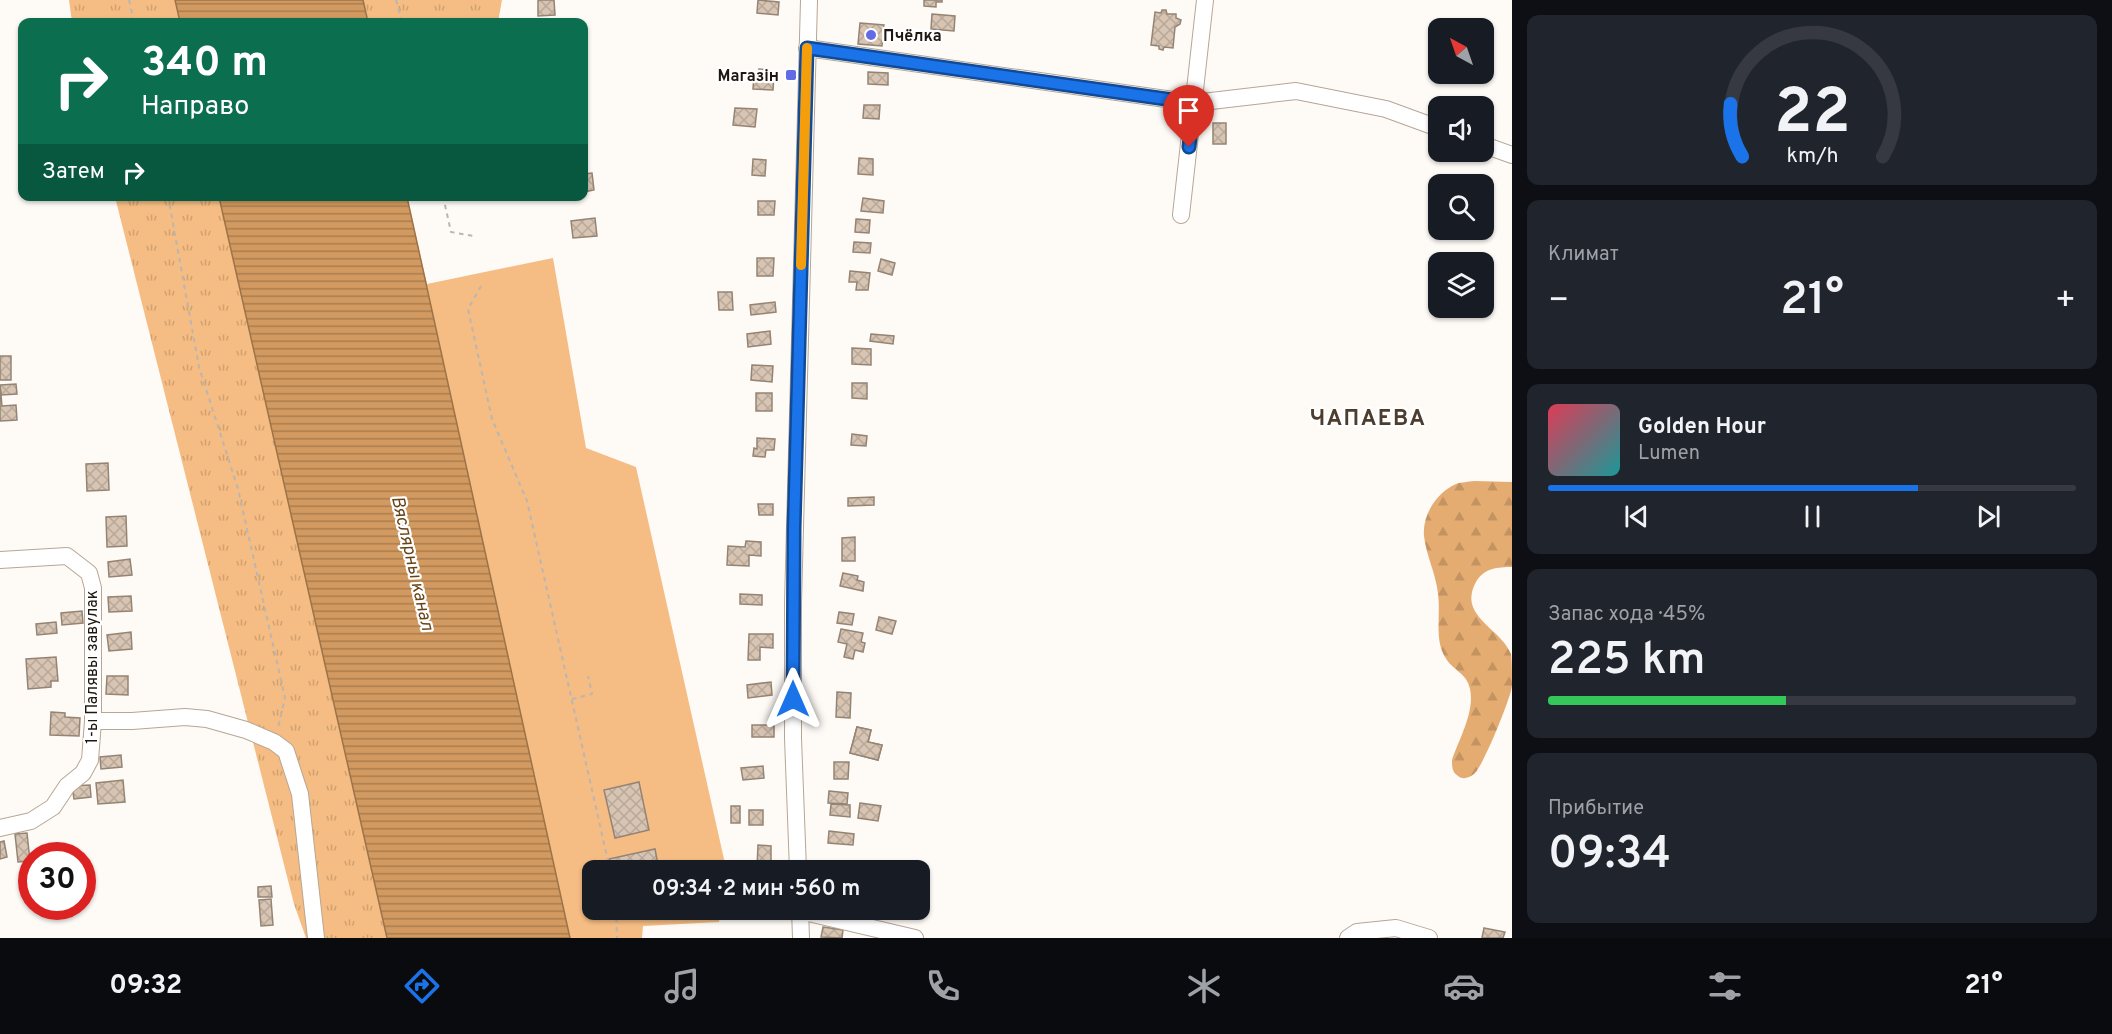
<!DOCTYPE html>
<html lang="ru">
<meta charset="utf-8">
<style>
:root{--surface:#171b24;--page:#20242c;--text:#f1f3f6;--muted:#9ea1a6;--line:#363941;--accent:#1a73e8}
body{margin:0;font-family:Overpass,sans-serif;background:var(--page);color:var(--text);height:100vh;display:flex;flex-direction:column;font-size:22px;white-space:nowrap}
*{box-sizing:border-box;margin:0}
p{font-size:20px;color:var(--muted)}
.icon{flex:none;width:33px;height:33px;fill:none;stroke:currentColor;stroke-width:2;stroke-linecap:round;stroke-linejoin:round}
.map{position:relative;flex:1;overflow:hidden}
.details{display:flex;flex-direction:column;gap:15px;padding:15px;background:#0d0f14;width:600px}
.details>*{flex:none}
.guide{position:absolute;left:18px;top:18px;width:570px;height:183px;border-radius:12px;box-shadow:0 2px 4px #0004;background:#0b6e4f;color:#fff;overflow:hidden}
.needle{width:39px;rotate:320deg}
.controls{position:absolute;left:1428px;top:18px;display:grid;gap:12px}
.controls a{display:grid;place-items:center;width:66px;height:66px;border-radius:12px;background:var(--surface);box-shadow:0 2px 4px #0004;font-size:30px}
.speed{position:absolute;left:18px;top:842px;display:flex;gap:12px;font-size:30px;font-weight:700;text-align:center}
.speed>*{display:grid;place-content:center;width:78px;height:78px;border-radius:50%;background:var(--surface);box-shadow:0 2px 4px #0004;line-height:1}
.speed .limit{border:9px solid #d22;background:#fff;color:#111}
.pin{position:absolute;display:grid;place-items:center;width:51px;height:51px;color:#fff;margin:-62px -26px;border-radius:50% 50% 50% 0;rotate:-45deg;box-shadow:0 0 6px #0007}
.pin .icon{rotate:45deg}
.me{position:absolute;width:66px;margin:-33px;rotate:0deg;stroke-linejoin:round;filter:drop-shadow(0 0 4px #0008)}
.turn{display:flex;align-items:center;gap:21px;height:126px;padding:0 24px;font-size:27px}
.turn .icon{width:78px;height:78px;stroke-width:2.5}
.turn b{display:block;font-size:42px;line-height:51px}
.then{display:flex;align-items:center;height:57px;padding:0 24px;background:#0003;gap:12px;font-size:22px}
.big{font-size:45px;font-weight:600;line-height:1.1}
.details .tile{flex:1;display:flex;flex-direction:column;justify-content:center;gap:9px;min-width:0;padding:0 21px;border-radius:12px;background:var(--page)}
.details .dial{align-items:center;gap:0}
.dial svg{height:156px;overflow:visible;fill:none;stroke:var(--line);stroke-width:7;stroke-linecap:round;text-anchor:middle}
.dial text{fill:var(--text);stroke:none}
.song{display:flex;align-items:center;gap:18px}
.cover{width:72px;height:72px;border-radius:9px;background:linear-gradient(135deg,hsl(350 70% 55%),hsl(180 70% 35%))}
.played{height:6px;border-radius:3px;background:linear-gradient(90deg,var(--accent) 70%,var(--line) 70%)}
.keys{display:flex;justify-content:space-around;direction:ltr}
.heat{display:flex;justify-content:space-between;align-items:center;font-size:33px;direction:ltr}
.charge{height:9px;border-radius:4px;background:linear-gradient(90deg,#34c759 45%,var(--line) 0)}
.trip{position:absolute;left:582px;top:860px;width:348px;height:60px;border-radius:12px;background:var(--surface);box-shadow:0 2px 4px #0004;font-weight:600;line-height:60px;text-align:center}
.menu{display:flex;height:96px;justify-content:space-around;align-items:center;background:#090b0e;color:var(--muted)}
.menu .icon{width:42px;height:42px}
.menu .selected{color:var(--accent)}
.menu b{font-size:27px;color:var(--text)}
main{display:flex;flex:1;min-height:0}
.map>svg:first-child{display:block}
.grass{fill:url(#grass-tufts)}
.forest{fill:url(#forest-firs)}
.pitch{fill:#f5bc83}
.water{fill:url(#water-rules);stroke:#9c7348;stroke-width:1.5}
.building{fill:url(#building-cross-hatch);stroke:#958473;stroke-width:1.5}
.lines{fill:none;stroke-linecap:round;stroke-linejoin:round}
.minor-casing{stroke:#b7a694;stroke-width:18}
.path{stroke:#bab6b1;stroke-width:2;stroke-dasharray:4.5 4.5;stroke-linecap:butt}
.minor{stroke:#fff;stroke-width:16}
.route-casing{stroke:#114b97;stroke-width:15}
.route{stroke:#1a73e8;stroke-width:10}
.slow{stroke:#f59e0b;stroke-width:10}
.poi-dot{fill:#626be4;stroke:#fff;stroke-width:2}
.labels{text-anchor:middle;stroke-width:4.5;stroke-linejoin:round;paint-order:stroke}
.poi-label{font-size:16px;font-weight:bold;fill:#1d1710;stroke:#fff;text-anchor:start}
.street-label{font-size:16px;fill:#1d1710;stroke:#fff}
.water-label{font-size:18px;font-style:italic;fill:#694318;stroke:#fff}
.district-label{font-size:22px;font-weight:bold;letter-spacing:1.5px;fill:#4c3d2e;stroke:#fff}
</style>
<main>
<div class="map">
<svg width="1512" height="938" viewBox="0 0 1512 938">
<defs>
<pattern id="grass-tufts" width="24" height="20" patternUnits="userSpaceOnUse" patternTransform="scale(1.5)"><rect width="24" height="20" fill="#f5bc83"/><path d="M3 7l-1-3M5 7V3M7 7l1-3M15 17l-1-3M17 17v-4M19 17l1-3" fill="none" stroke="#d2a170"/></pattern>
<pattern id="forest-firs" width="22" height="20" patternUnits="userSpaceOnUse" patternTransform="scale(1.5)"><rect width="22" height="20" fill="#e5ac72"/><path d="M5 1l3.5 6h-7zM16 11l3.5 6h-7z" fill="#c49362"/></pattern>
<pattern id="water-rules" width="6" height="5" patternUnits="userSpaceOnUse" patternTransform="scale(1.5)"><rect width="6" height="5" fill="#d29a60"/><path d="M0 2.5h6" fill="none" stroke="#aa7d4e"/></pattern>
<pattern id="building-cross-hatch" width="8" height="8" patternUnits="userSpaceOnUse" patternTransform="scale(1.5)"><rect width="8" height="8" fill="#d7c4b3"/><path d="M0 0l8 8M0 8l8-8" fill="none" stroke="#b8a899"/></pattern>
</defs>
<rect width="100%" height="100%" fill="#fefaf6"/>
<g class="grass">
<path d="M 69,0 L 175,0 L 180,22 L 72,22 Z"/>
<path d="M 363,0 L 502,0 L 498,22 L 368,22 Z"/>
<path d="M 115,197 L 219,197 L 387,938 L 306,938 L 294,904 Z"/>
</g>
<path class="forest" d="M 1474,481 L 1512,482 L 1512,567 C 1498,567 1484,568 1476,582 C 1457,616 1501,628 1511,654 C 1512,662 1512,677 1512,686 C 1511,697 1483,767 1474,774 C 1469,778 1463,780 1458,776 C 1452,772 1452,767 1452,760 C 1459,739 1475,712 1470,689 C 1467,673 1452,670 1445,657 C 1434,639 1441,614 1438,594 C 1436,574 1426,555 1424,536 C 1422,515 1437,492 1456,484 C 1461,482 1469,482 1474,481 Z"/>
<path class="pitch" d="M 219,197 L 407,197 L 427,284 L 553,258 L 586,448 L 636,467 L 726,868 L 726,870 L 592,870 L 592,909 L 721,909 L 719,922 L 643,926 L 642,938 L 387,938 Z"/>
<g class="water">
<path d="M 175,0 L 363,0 L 368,22 L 180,22 Z"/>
<path d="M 219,197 L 407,197 L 570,938 L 387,938 Z"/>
</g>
<g class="building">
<path d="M 538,0 L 554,0 L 555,15 L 538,16 Z"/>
<path d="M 758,0 L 779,2 L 778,15 L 757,13 Z"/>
<path d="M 924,0 L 942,0 L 942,2 L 936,2 L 936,7 L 924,6 Z"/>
<path d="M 1162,10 L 1166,10 L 1167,14 L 1176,14 L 1176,18 L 1181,20 L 1180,24 L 1175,27 L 1173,48 L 1164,47 L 1163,50 L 1159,49 L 1159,46 L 1151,45 L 1155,12 L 1161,13 Z"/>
<path d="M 932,14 L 955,16 L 954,31 L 931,29 Z"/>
<path d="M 860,23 L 884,25 L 882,46 L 858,44 Z"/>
<path d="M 759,69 L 769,70 L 769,74 L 774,74 L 773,90 L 753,89 L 754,74 L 759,74 Z"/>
<path d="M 868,72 L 888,73 L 888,85 L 868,84 Z"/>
<path d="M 864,105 L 880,105 L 879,119 L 863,118 Z"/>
<path d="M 735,108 L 757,109 L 755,127 L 733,125 Z"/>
<rect x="1213" y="123" width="13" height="21"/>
<path d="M 859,158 L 873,159 L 873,175 L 858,174 Z"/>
<path d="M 753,159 L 766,160 L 765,176 L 752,175 Z"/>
<path d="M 592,173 L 594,190 L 584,192 L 584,174 Z"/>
<path d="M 863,198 L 884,201 L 883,213 L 861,211 Z"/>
<path d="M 758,201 L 775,201 L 774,215 L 758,215 Z"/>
<path d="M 595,218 L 597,236 L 573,238 L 571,221 Z"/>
<path d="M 856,219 L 870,220 L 869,233 L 855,232 Z"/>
<path d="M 854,242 L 871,243 L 870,253 L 853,252 Z"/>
<path d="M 757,258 L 774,258 L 773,276 L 757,276 Z"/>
<path d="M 881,259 L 895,263 L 892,275 L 878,271 Z"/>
<path d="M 850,271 L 870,273 L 868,290 L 856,290 L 857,282 L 849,282 Z"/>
<path d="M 718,292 L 732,292 L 733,310 L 719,310 Z"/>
<path d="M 775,302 L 776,312 L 751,315 L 750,305 Z"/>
<path d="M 770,331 L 771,344 L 748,347 L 747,334 Z"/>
<path d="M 871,334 L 894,336 L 893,344 L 870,341 Z"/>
<path d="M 852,348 L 871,349 L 871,365 L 852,364 Z"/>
<rect x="0" y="356" width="11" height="24"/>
<path d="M 752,365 L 773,366 L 772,382 L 751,380 Z"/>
<path d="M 852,383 L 867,383 L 867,399 L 852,398 Z"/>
<path d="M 16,384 L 17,394 L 1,395 L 0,385 Z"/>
<path d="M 0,385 L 2,406 L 16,405 L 17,420 L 0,421 Z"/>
<rect x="756" y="393" width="16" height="18"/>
<path d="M 852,434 L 867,436 L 866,446 L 851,445 Z"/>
<path d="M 757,438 L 775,439 L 774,450 L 766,450 L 765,457 L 753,456 L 754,448 L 757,449 Z"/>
<path d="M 108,463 L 109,490 L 87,491 L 86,464 Z"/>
<path d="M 874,497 L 874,505 L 848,506 L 848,498 Z"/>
<path d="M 758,504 L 773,504 L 773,515 L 759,515 Z"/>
<path d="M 126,516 L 127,546 L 107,547 L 106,517 Z"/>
<path d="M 855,537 L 855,561 L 842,561 L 842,538 Z"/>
<path d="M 746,541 L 761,542 L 761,556 L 749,555 L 749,566 L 727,565 L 728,546 L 745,547 Z"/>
<path d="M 130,559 L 132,575 L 109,577 L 108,562 Z"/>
<path d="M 843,573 L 858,576 L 857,580 L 864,582 L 863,591 L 840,586 Z"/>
<path d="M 740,594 L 762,595 L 762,605 L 740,604 Z"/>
<path d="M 131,596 L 132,611 L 109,612 L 108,597 Z"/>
<path d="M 82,611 L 83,623 L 62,625 L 61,613 Z"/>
<path d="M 839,612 L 854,614 L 852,625 L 837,623 Z"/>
<path d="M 879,617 L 896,621 L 892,634 L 876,630 Z"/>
<path d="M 56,622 L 57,633 L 37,635 L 36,624 Z"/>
<path d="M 841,629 L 863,633 L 861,642 L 865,643 L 863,652 L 855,650 L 853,659 L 844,657 L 847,644 L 838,642 Z"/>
<path d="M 131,632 L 132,649 L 109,651 L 107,635 Z"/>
<path d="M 749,634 L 773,634 L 773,648 L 760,647 L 760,660 L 748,660 Z"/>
<path d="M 56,657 L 58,681 L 51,681 L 51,687 L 28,689 L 26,659 Z"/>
<path d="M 107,676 L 128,676 L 128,695 L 106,694 Z"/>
<path d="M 771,682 L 772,695 L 748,698 L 747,685 Z"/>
<path d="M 837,692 L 851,693 L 850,718 L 836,717 Z"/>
<path d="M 51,712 L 65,713 L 65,717 L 80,718 L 79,736 L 50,735 Z"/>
<rect x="752" y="725" width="22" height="12"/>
<path d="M 857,727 L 871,730 L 868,742 L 882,745 L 878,760 L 850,753 Z"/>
<path d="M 857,727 L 871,730 L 868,742 L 882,745 L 878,760 L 850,753 Z"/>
<path d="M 121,755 L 122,767 L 101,769 L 100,757 Z"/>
<path d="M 834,762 L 849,762 L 848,779 L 834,779 Z"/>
<path d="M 763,766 L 764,778 L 743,780 L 741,768 Z"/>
<path d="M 123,780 L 125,802 L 98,804 L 96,783 Z"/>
<path d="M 639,782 L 649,830 L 615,838 L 604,790 Z"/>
<path d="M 90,785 L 91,797 L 74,799 L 72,786 Z"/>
<path d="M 829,791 L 848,793 L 847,804 L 828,803 Z"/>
<path d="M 860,803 L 881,806 L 878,821 L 858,818 Z"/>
<path d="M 831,804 L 850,805 L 850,817 L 830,815 Z"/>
<rect x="731" y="806" width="9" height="17"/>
<rect x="749" y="810" width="14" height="15"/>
<path d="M 829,831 L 854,834 L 853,845 L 828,843 Z"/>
<path d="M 27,833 L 30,861 L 18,862 L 15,834 Z"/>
<path d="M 4,841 L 7,857 L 0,859 L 0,842 Z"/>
<path d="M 758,845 L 771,846 L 771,868 L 757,868 Z"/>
<path d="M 655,849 L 659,870 L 612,870 L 609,859 Z"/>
<path d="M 271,886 L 272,897 L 258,897 L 258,887 Z"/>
<path d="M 271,899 L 273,925 L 261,926 L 259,900 Z"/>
<path d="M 823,927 L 843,930 L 842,938 L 821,937 Z"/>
<path d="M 1484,928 L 1505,932 L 1503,938 L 1482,938 Z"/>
</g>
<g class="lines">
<defs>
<g id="minor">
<path d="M 807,48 L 1194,103 L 1296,91 L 1386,109 L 1438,128"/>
<path d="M 1484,145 L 1512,155"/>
<path d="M 1181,215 L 1205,0"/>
<path d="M 0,560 L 67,556 L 89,573 L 93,588 L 93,721 L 90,760 L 83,773 L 67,786 L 53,807 L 31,821 L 0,828"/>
<path d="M 93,721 L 132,721 L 185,717 L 207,719 L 246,730 L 274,742 L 286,751 L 300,794 L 316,938"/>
<path d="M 798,870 L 793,738 L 793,603 L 809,0"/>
<path d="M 800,909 L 801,938"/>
<path d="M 800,911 L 915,938"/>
<path d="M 1348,938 L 1357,932 L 1396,928 L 1429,938"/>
</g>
</defs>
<use href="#minor" class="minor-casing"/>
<g class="path">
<path d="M 129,0 L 134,22"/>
<path d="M 396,0 L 402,22"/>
<path d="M 168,196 L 199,367 L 238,489 L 285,698 L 278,728"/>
<path d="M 443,196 L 451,232 L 474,236"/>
<path d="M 481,286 L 468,309 L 492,419 L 527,501 L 610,870"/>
<path d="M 572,699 L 592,694 L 588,676"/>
<path d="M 616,909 L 617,938"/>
<path d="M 617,918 L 623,909"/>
</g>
<use href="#minor" class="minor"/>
</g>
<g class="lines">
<defs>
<path id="route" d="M 793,699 L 794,529 L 807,48 L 1194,103 L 1189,147"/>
</defs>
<use href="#route" class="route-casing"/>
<use href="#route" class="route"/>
<path class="slow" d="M 801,265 L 807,48"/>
</g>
<g class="poi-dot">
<circle cx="871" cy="35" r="6"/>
<rect x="785" y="69" width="12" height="12" rx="3"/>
</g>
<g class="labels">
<g class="poi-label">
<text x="883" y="41">Пчёлка</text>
<text x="779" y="81" text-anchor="end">Магазін</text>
</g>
<g class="street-label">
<text transform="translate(91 667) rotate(-90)" y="6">1-ы Палявы завулак</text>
</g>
<g class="water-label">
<text transform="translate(413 563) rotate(77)" y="6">Вяслярны канал</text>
</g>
<g class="district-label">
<text x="1368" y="425">ЧАПАЕВА</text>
</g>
</g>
</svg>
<div class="controls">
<a><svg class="needle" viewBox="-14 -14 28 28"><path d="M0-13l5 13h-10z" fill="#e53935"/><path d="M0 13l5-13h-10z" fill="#9ea1a6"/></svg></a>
<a><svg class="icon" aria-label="sound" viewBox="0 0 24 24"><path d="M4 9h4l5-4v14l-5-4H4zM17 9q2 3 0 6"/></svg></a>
<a><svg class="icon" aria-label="search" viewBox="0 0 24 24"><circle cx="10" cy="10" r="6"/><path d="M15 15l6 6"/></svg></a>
<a><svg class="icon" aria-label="layers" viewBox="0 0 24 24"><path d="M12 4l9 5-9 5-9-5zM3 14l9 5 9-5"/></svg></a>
</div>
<div class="speed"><div class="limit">30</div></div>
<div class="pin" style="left:1189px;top:147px;background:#d93025"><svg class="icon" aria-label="arrive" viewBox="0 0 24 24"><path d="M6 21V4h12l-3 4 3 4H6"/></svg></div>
<svg class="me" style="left:793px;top:699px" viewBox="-20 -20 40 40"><path d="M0-17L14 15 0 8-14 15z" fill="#1a73e8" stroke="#fff" stroke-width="4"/></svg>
<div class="trip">09:34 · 2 мин · 560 m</div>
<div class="guide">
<div class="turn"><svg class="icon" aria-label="right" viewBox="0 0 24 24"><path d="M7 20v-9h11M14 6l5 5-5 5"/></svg><div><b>340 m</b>Направо</div></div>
<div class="then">Затем<svg class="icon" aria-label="right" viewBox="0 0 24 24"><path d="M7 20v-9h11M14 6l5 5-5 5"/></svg></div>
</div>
</div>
<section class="details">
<div class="tile dial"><svg viewBox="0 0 100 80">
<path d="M14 69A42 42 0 1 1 86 69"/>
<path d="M14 69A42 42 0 0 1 8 42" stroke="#1a73e8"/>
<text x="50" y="56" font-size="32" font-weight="700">22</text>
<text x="50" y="72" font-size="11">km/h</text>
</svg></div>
<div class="tile"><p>Климат</p>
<div class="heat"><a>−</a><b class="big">21°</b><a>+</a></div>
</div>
<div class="tile">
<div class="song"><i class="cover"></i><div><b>Golden Hour</b><p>Lumen</p></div></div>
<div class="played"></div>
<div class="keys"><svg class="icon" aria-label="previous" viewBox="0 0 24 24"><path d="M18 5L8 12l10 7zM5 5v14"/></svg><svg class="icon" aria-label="pause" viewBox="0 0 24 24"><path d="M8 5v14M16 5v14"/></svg><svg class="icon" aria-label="next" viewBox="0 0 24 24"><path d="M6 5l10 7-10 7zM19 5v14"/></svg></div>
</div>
<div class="tile"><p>Запас хода · 45%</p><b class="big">225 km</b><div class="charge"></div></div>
<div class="tile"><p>Прибытие</p><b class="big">09:34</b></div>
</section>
</main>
<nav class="menu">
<b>09:32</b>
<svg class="icon selected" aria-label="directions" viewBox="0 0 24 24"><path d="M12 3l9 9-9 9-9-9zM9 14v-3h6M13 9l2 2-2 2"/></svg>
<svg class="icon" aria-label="music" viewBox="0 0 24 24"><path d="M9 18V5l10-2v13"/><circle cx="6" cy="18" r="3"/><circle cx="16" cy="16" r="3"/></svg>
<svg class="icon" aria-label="phone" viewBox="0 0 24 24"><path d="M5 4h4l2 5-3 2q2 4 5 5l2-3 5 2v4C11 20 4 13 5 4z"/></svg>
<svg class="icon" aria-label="climate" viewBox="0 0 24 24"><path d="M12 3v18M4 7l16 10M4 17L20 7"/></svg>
<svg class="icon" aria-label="car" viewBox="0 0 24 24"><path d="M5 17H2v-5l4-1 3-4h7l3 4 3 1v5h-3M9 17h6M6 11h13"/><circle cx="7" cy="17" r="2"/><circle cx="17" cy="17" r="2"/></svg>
<svg class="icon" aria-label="filters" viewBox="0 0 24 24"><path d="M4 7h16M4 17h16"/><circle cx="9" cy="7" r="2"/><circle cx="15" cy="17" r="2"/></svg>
<b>21°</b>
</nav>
